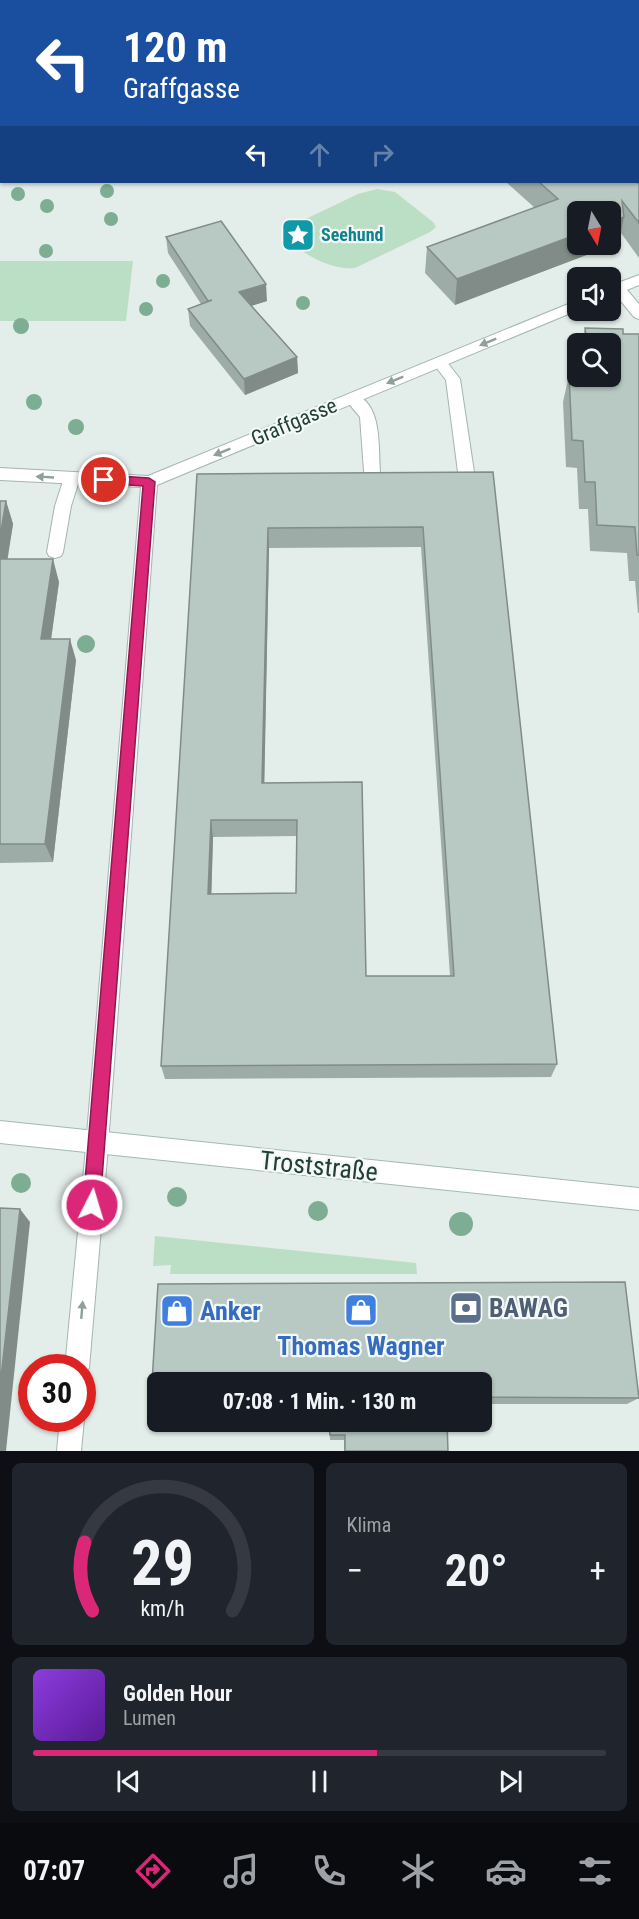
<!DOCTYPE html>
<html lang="de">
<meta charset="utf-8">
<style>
:root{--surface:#171b24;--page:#20242c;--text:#f1f3f6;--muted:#9ea1a6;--line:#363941;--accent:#db2777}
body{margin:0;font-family:"Roboto Condensed",sans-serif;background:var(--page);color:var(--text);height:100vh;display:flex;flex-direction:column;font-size:22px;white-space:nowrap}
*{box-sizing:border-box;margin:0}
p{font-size:20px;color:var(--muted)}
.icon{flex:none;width:33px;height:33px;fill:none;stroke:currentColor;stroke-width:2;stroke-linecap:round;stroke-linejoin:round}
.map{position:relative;height:1451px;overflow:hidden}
.details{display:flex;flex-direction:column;gap:12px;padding:12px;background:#0d0f14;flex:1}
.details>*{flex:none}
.guide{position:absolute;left:0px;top:0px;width:639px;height:183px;box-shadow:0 2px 4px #0004;background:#1a4fa0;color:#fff;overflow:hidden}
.needle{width:39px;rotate:170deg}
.controls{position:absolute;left:567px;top:201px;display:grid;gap:12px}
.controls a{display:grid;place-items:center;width:54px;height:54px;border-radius:9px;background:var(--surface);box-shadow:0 2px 4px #0004;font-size:30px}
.speed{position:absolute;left:18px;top:1354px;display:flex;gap:12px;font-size:30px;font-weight:700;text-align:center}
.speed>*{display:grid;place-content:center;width:78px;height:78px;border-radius:50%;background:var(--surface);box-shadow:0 2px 4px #0004;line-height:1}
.speed .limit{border:9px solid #d22;background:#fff;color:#111}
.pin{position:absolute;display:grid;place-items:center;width:51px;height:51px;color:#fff;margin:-26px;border:3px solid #fff;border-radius:50%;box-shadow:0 2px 6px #0007}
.me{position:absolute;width:66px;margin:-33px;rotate:5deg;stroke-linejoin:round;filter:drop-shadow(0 0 4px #0008)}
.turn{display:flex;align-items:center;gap:21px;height:126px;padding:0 24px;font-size:27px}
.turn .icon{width:78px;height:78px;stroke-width:2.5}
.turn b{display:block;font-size:42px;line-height:51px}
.lanes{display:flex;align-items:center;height:57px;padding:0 24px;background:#0003;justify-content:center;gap:30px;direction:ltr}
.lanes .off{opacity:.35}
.big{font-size:45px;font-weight:700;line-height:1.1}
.details .tile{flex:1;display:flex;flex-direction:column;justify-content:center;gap:9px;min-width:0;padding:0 21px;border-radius:9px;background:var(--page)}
.details .dial{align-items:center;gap:0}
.dial svg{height:156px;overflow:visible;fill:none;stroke:var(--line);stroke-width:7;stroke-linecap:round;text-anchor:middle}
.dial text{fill:var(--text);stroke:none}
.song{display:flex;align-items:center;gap:18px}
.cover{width:72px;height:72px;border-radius:9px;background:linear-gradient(135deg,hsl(270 70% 55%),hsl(270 70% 35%))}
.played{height:6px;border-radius:3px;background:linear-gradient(90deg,var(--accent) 60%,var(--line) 60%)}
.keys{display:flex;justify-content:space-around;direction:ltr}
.heat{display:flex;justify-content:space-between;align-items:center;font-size:33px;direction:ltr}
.details .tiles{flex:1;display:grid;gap:12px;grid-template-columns:1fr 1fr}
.tile:last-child{grid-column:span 2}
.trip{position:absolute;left:147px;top:1372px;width:345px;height:60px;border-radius:9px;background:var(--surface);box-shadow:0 2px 4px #0004;font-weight:700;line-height:60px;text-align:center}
.tab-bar{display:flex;height:96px;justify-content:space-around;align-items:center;background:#090b0e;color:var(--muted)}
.tab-bar .icon{width:42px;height:42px}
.tab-bar .current{color:var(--accent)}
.tab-bar b{font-size:27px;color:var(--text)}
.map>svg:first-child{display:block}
.green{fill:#bbdfc5}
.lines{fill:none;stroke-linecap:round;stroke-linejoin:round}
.lane-casing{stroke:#a5b5b0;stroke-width:2}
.street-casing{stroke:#a5b5b0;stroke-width:2}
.secondary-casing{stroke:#a1bab1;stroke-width:2}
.lane{fill:#fff;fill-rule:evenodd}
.street{fill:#fff;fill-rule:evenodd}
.secondary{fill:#fff;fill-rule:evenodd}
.tree{fill:#7dad92}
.wall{fill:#9eaca7;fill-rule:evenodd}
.shaded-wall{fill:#818c88}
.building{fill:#b8c8c2;stroke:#818c88;stroke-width:1.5;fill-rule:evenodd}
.oneway{fill:#909f9c}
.route{fill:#db2777;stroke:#8e194d;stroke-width:1.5}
.labels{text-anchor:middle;stroke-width:4.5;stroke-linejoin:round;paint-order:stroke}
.far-culture-label{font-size:18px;font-weight:bold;fill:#0d838f;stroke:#f4f9f7;text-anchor:start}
.street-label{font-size:21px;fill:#223f38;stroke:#f4f9f7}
.near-street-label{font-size:26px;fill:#223f38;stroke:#f4f9f7}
.near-service-label{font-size:26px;font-weight:bold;fill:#4e5e75;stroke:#f4f9f7;text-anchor:start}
.near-shop-label{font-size:26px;font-weight:bold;fill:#366cbe;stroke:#f4f9f7;text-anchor:start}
</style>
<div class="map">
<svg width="639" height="1451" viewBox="0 0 639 1451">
<rect width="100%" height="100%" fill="#e3ede9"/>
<g class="green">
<path d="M 377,189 L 395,192 L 433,222 L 436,227 L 430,232 L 355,268 C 332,271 298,253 284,234 L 289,227 L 358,194 Z"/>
<path d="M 0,261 L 133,261 L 126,321 L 0,321 Z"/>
<path d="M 155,1236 L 416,1263 L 417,1274 L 170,1274 L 171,1265 L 153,1266 Z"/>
</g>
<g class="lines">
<defs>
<g id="lane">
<path d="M 439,357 L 444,358 L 460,379 L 474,472 L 472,476 L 460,476 L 458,472 L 446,380 L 432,362 Z"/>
<path d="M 352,393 C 383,402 378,446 380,471 L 378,475 L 366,475 L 364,471 L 360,417 L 344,398 Z"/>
<path d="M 72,472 L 78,474 L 80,478 L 71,506 L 63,552 L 61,556 L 55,558 L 49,556 L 47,552 L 55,506 L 64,478 L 66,474 Z"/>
</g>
<g id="street">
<path d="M 47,0 L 61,0 L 46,2 Z"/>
<path d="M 0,17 L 2,17 L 0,24 Z"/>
<path d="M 639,275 L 639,285 L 627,290 L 639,304 L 639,319 L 634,317 L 615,294 L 610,295 L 610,286 Z"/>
<path d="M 578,300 L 578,310 L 157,485 L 107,1158 L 89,1368 L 82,1378 L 82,1368 L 65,1368 L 85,1158 L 141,487 L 0,480 L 0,468 L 148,476 Z"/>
<path d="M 82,1415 L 84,1419 L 81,1451 L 57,1451 L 60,1419 L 82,1419 Z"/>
</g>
<path id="secondary" d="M 0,1121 L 639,1188 L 639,1210 L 0,1143 Z"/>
</defs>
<use href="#lane" class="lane-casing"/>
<use href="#street" class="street-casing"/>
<use href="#secondary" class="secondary-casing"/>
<use href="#lane" class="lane"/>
<use href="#street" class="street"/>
<use href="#secondary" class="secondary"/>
</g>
<g class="tree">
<circle cx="107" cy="191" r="7"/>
<circle cx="18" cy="194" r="7"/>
<circle cx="47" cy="206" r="7"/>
<circle cx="111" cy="219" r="7"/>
<circle cx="46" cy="251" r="7"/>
<circle cx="163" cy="281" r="7"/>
<circle cx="303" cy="303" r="7"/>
<circle cx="146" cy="309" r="7"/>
<circle cx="21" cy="326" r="8"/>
<circle cx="34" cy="402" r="8"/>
<circle cx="76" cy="427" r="8"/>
<circle cx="86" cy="644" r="9"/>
<circle cx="21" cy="1183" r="10"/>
<circle cx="177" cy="1197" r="10"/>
<circle cx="318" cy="1211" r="10"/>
<circle cx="461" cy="1224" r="12"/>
</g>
<g class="wall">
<path d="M 312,0 L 398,0 L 400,2 L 315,2 Z"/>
<path d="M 493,0 L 639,0 L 638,2 L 495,2 Z"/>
<path d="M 506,182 L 636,182 L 639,184 L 639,258 L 621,233 L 618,243 L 455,305 L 425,273 L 427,247 L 535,208 Z"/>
<path d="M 166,237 L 267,301 L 251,306 L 297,357 L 298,373 L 245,395 L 190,326 L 188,309 L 201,304 L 168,253 Z"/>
<path d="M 585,328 L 623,334 L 639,334 L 639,613 L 638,613 L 635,581 L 629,581 L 627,553 L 590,551 L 588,509 L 579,509 L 577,468 L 566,467 L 563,402 L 569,375 L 578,376 L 610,344 L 582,344 Z"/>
<path d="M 493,472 L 557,1064 L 551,1077 L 165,1079 L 161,1066 L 197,474 ZM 421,547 L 450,976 L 366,976 L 362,782 L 264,783 L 269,548 ZM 297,836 L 296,893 L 211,894 L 213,837 Z"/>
<path d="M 0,501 L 6,501 L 13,524 L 7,559 L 59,582 L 51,639 L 76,660 L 53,862 L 0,863 Z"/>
<path d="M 158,1284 L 639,1398 L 627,1404 L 482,1404 L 482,1383 L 158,1383 L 158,1405 L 151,1399 Z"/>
<path d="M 329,1422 L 447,1422 L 448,1451 L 344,1451 L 344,1440 L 330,1440 Z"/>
</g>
<g class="shaded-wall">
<path d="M 638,60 L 639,60 L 639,85 L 638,86 Z"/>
<path d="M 2,81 L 2,113 L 0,113 L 0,82 Z"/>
<path d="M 624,217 L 618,243 L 455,305 L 457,279 L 578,234 L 578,244 L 610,244 L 610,222 Z"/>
<path d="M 266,284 L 267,301 L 241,309 L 239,292 Z"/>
<path d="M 297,357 L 298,373 L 245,395 L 244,379 Z"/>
<path d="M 6,501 L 13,524 L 4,582 L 0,571 L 0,537 Z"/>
<path d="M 268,528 L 269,548 L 264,800 L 262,783 Z"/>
<path d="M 53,559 L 59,582 L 48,661 L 41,639 Z"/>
<path d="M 70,639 L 76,660 L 53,862 L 45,844 Z"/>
<path d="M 211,820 L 213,837 L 211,909 L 208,894 Z"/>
<path d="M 20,1209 L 30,1222 L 6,1451 L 0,1451 L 0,1386 Z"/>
</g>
<g class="building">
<path d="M 340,0 L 398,0 L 400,2 L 342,2 Z"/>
<path d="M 540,0 L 639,0 L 639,60 L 638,60 L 638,2 L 543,2 Z"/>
<path d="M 0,65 L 2,66 L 2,81 L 0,82 Z"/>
<path d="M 539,182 L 636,182 L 639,184 L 639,223 L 622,201 L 624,217 L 610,222 L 610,212 L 578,212 L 578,234 L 457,279 L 427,247 L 558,199 Z"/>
<path d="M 221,221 L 266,284 L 239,292 L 297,357 L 244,379 L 188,309 L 212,300 L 208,301 L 166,237 Z"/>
<path d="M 585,328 L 623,329 L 623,334 L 639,334 L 639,555 L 637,555 L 635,527 L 597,525 L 595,482 L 585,482 L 583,441 L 572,440 L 569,375 L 578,370 L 578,376 L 610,376 L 610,344 L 587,344 Z"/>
<path d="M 493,472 L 557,1064 L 161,1066 L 197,474 ZM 423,527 L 454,976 L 366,976 L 362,782 L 262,783 L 268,528 ZM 211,820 L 297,820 L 296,893 L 208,894 Z"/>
<path d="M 0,501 L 6,501 L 0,537 Z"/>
<path d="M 0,559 L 53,559 L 41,639 L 70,639 L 45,844 L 0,844 Z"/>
<path d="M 0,1208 L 20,1209 L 0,1386 Z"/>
<path d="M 625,1282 L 639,1398 L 482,1397 L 482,1383 L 158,1383 L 158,1399 L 151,1399 L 158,1284 Z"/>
<path d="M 329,1422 L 447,1422 L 448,1451 L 345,1451 L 345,1435 L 330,1435 Z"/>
</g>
<defs><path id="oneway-solid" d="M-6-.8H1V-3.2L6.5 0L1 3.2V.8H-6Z" transform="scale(1.5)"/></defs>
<g class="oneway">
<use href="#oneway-solid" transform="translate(488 342) rotate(158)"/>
<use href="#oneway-solid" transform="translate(395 380) rotate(158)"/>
<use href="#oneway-solid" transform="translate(222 452) rotate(158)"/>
<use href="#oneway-solid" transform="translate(45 477) rotate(-177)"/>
<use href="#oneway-solid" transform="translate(82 1310) rotate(-85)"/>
</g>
<path class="route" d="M 104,475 L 149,478 L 155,482 L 100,1205 L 98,1211 L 92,1213 L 86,1211 L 83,1205 L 143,486 L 100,483 L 98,480 Z"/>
<defs>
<symbol id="sight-square" viewBox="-11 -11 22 22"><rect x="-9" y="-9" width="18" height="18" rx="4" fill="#0f9aa8" stroke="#f4f9f7"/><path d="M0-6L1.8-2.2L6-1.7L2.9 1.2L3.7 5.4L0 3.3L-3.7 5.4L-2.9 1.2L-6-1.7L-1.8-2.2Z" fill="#fff"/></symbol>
<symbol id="bank-square" viewBox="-11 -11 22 22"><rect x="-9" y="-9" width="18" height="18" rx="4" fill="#5c6f8a" stroke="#f4f9f7"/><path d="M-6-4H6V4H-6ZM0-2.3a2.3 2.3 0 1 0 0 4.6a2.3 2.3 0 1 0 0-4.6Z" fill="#fff"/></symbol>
<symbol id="shop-square" viewBox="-11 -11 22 22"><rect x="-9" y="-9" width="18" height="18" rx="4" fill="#3f7fe0" stroke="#f4f9f7"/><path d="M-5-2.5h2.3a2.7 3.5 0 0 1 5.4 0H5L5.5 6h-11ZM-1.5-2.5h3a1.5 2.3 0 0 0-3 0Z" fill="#fff"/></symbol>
</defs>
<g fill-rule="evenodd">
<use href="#sight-square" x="279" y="216" width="38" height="38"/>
<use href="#bank-square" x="447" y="1289" width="38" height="38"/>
<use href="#shop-square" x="342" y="1291" width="38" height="38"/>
<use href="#shop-square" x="158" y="1292" width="38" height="38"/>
</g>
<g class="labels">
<g class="far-culture-label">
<text x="321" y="241">Seehund</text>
</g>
<g class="street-label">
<text transform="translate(294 422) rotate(-23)" y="7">Graffgasse</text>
</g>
<g class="near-street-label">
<text transform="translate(319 1166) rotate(6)" y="9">Troststraße</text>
</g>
<g class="near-service-label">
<text x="489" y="1317">BAWAG</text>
</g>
<g class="near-shop-label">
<text x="200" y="1320">Anker</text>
<text x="361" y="1355" text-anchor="middle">Thomas Wagner</text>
</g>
</g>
</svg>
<div class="controls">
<a><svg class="needle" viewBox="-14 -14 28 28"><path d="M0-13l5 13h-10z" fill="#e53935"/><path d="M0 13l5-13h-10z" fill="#9ea1a6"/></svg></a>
<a><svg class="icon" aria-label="sound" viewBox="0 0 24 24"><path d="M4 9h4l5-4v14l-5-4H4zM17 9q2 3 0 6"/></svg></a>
<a><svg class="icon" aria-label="search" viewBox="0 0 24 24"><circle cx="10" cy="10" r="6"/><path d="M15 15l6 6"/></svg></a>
</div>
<div class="speed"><div class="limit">30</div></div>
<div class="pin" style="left:104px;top:480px;background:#d93025"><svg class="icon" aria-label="arrive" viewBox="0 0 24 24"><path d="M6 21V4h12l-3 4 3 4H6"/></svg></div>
<svg class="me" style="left:92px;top:1205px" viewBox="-20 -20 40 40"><circle r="17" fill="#db2777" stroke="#fff" stroke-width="3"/><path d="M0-11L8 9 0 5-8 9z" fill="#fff"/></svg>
<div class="trip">07:08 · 1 Min. · 130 m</div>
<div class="guide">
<div class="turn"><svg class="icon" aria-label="left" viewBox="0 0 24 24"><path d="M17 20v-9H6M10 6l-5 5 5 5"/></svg><div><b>120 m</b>Graffgasse</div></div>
<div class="lanes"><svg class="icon" aria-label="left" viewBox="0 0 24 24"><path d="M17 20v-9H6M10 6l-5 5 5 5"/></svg><svg class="icon off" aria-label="ahead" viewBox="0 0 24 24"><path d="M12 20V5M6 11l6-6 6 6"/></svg><svg class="icon off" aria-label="right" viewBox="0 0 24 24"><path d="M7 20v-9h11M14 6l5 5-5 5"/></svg></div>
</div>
</div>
<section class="details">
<div class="tiles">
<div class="tile dial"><svg viewBox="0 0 100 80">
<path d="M14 69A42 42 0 1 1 86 69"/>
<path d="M14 69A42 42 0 0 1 10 34" stroke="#db2777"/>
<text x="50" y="56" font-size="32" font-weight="700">29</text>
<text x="50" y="72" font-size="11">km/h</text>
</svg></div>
<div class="tile"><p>Klima</p>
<div class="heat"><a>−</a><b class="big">20°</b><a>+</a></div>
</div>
<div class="tile">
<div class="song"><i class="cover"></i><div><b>Golden Hour</b><p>Lumen</p></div></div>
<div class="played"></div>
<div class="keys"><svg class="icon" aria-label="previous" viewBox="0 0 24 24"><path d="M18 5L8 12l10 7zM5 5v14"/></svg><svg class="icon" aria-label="pause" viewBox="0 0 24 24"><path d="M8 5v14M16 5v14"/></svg><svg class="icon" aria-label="next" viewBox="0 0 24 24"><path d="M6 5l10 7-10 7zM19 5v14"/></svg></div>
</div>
</div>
</section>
<nav class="tab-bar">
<b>07:07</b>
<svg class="icon current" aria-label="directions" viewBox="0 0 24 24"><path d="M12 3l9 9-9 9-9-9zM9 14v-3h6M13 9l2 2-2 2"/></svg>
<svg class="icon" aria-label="music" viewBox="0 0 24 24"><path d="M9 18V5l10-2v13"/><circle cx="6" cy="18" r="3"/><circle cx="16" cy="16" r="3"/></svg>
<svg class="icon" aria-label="phone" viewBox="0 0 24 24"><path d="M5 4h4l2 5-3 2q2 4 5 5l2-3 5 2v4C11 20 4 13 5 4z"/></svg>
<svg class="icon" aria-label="climate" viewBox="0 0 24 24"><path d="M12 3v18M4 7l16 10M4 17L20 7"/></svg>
<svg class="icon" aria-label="car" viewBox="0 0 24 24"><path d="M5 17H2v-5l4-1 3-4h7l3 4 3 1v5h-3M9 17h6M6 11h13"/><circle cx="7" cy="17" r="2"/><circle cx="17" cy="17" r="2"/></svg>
<svg class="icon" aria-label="filters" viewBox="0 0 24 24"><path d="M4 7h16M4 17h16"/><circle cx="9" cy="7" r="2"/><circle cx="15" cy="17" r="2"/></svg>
</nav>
